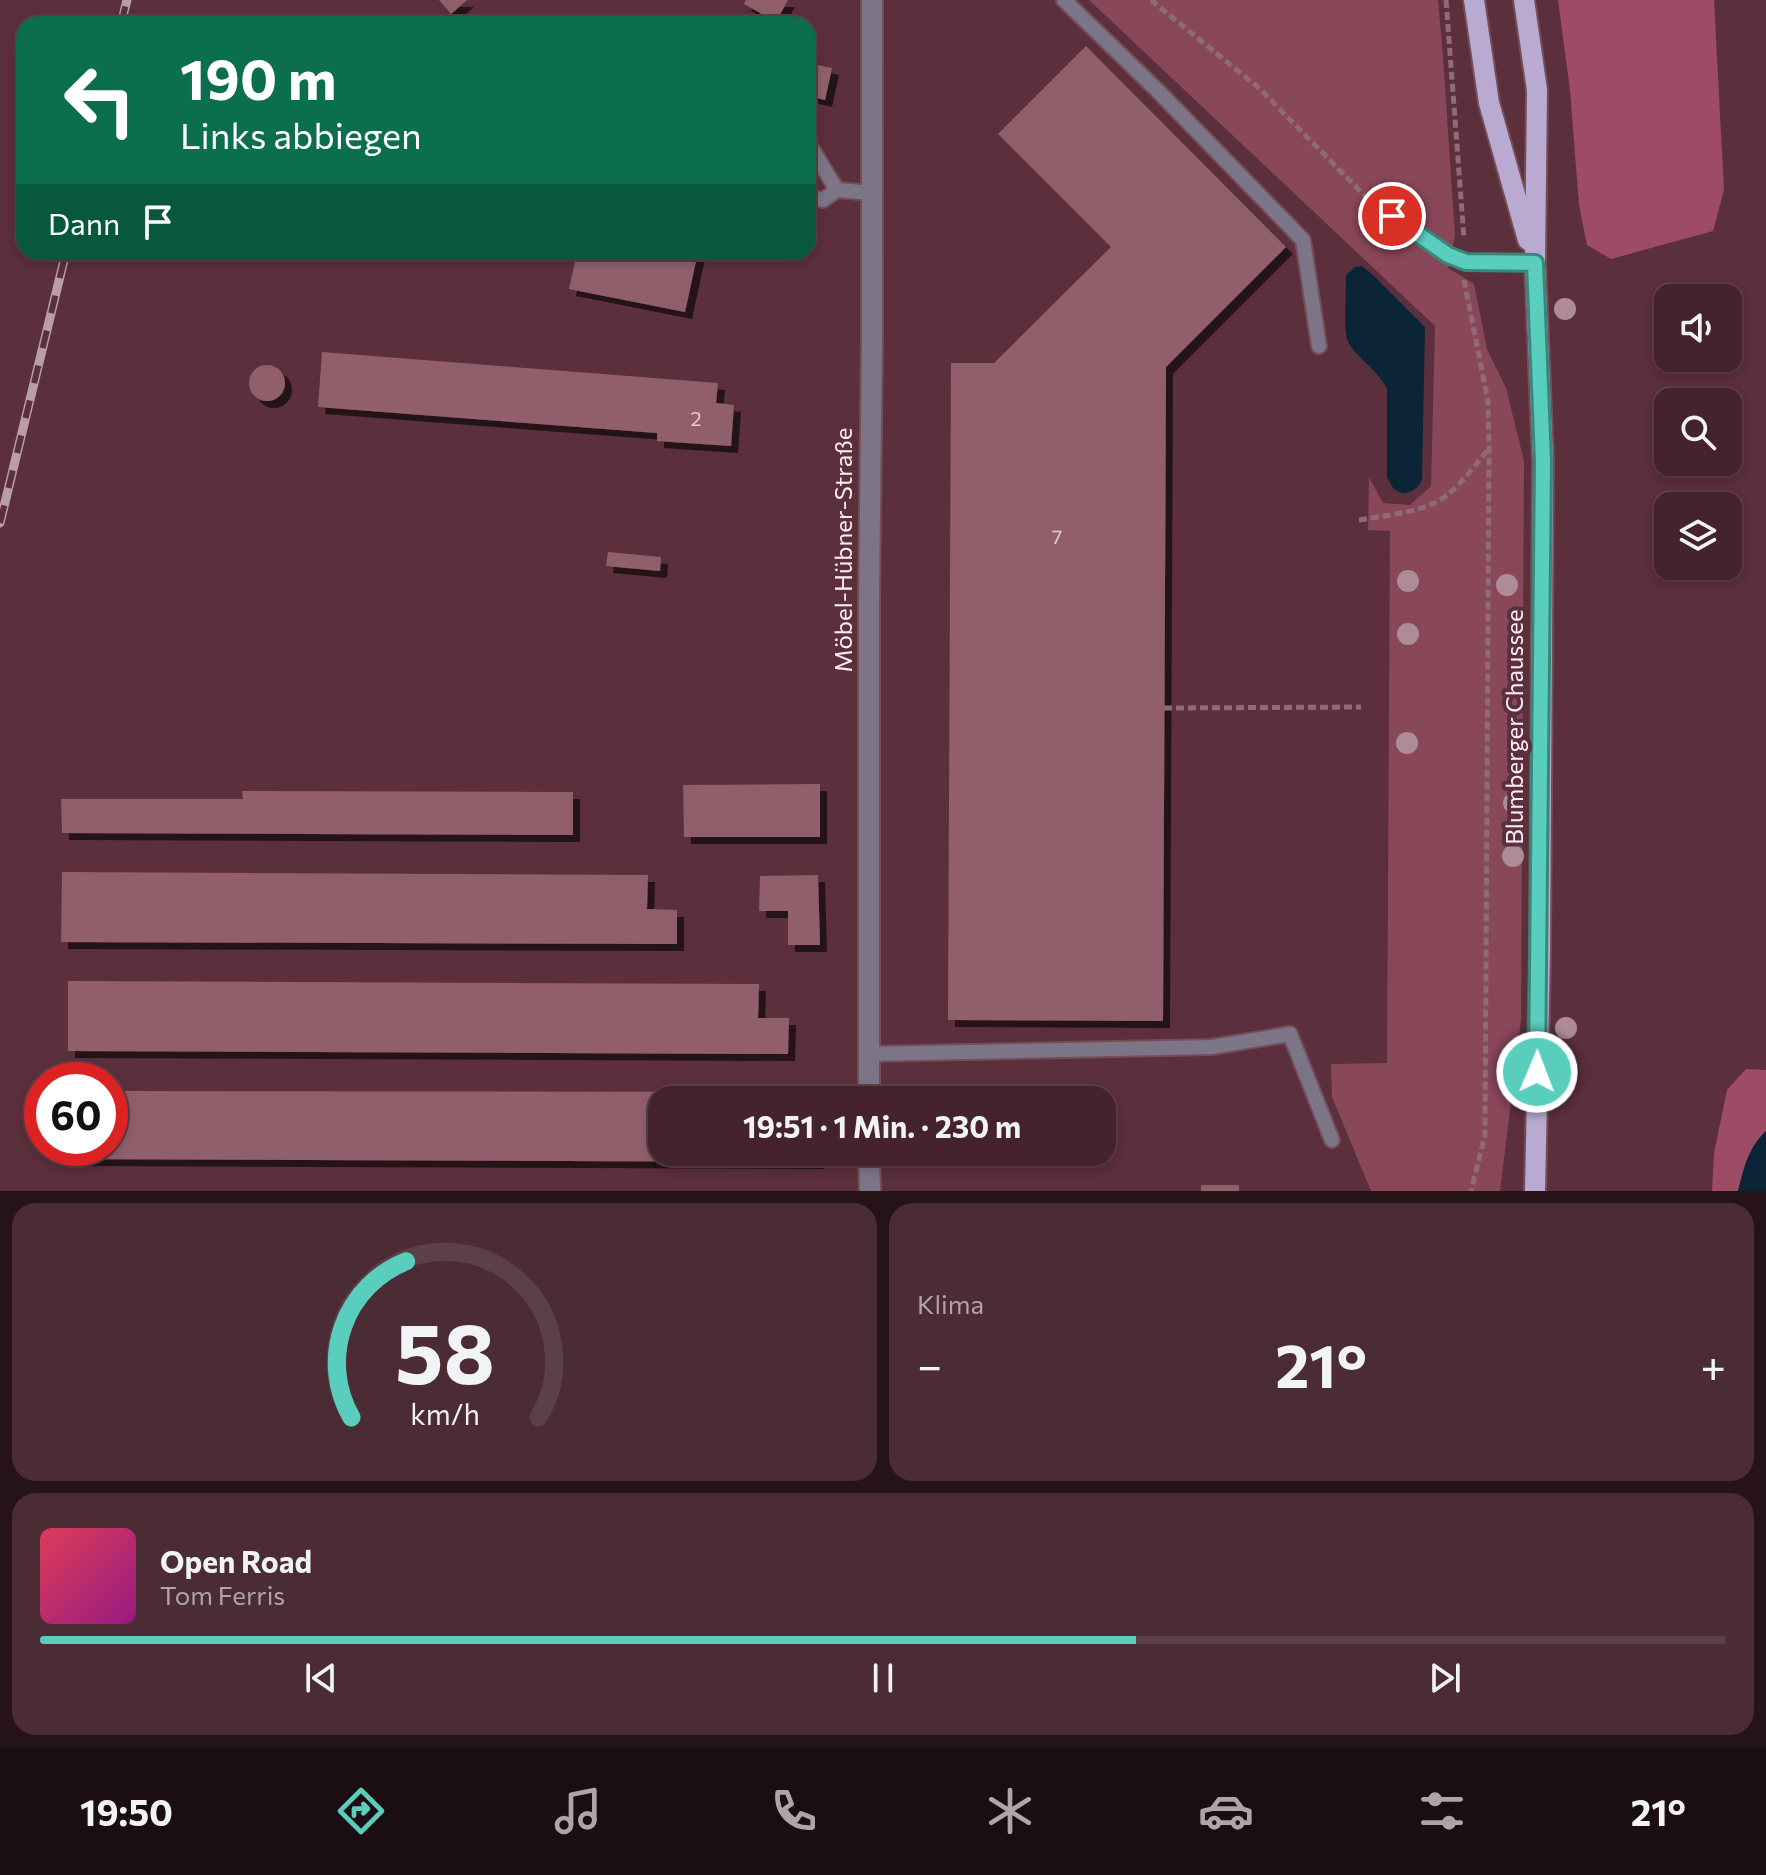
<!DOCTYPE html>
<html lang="de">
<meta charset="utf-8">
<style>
:root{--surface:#44232c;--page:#4b2b34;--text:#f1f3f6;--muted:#afa4a9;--line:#5c4048;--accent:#5acebd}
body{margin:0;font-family:Commissioner,sans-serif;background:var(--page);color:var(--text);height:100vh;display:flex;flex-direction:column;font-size:30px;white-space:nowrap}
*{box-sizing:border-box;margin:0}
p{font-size:26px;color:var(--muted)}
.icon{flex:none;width:44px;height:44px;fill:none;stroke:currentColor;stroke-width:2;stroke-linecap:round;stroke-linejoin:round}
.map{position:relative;height:1191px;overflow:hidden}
.side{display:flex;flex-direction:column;gap:12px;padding:12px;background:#251318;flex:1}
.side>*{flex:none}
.top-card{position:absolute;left:16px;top:16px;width:800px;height:244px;border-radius:24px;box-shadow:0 4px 12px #0003,0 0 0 2px var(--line);background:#0b6e4f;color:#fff;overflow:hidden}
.buttons{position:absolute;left:1654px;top:284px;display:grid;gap:16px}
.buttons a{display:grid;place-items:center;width:88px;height:88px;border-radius:16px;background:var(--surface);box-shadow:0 4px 12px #0003,0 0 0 2px var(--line);font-size:40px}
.speed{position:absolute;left:24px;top:1062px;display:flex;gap:16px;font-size:40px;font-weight:700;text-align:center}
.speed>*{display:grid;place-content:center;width:104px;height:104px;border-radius:50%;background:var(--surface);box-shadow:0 4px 12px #0003,0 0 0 2px var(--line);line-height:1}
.speed .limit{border:12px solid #d22;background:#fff;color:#111}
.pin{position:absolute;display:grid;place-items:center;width:68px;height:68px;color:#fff;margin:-34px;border:4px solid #fff;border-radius:50%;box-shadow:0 2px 8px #0007}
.me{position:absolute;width:88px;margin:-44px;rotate:1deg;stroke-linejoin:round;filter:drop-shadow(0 0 6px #0008)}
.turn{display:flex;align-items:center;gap:28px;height:168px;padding:0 32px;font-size:36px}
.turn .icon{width:104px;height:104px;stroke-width:2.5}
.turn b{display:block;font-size:56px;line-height:68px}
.then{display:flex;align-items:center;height:76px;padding:0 32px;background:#0003;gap:16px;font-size:30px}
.big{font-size:60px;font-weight:700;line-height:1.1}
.side .tile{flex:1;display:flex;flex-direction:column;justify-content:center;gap:12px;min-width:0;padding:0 28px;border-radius:24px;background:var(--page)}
.side .dial{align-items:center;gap:0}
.dial svg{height:208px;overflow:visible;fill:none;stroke:var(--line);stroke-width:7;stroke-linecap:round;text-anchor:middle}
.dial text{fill:var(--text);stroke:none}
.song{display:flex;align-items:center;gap:24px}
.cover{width:96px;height:96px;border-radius:12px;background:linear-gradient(135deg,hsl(350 70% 55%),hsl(310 70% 35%))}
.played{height:8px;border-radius:4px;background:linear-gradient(90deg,var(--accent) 65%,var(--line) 65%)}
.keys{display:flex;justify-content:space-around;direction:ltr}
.heat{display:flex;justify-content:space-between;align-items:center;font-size:44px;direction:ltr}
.side .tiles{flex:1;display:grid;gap:12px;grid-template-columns:1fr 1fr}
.tile:last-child{grid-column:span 2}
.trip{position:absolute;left:648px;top:1086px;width:468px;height:80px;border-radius:24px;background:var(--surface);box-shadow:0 4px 12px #0003,0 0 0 2px var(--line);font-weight:700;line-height:80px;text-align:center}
.menu{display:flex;height:128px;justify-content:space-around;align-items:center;background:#1b0e12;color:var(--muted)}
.menu .icon{width:56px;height:56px}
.menu .active{color:var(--accent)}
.menu b{font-size:36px;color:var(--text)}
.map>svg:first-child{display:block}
.green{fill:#89475a}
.forest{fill:#9e4c65}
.water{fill:#0c2536}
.building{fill:#915f6c;filter:url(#shadow)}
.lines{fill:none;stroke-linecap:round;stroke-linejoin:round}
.service-casing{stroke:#754d58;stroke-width:18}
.minor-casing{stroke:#754d58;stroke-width:24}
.primary-casing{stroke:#754d58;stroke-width:24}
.path{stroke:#8f6b75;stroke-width:5;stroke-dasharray:8 4;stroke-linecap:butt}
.service{stroke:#7c7588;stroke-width:14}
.minor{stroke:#7c7588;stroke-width:20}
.primary{stroke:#b8aad0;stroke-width:20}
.rail-casing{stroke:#ba9ea5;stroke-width:9}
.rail{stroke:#5b2f3b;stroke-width:6;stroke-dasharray:18;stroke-linecap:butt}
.tree{fill:#ae8c95}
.route-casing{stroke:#3a867b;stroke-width:20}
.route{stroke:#5acebd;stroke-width:14}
.labels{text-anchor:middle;stroke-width:8;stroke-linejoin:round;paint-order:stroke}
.number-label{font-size:20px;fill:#e3cad0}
.street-label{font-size:24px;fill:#feedf1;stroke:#5b2f3b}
</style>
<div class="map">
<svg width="1766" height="1191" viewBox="0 0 1766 1191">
<defs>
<filter id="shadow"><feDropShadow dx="7" dy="7" stdDeviation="0" flood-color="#0009"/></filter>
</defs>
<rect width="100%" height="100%" fill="#5b2f3b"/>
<path class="green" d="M 1089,0 L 1438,0 L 1443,56 L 1455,236 L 1448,268 L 1474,284 L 1487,349 L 1506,388 L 1524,461 L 1521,1020 L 1500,1191 L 1371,1191 L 1332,1097 L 1331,1064 L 1387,1063 L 1390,531 L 1368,530 L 1369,477 L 1383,503 L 1410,505 L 1431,486 L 1435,326 Z"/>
<g class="forest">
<path d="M 1558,0 L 1714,0 L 1724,190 L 1713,231 L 1611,259 L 1587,245 L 1579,205 L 1570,90 Z"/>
<path d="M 1746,1069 L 1766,1070 L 1766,1131 C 1748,1148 1744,1168 1738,1191 L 1712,1191 L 1714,1153 L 1727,1090 Z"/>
</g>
<g class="water">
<path d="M 1362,266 L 1373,275 L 1425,327 L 1422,479 C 1419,490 1405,498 1394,489 C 1392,487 1388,479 1387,477 L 1387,389 C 1378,369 1353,356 1347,339 C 1344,329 1346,288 1346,275 L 1355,267 Z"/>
<path d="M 1766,1131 L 1766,1191 L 1738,1191 C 1744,1168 1748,1148 1766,1131 Z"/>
</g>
<g class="building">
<path d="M 439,0 L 467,0 L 451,14 Z"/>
<path d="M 746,0 L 788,0 L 776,22 L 744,4 Z"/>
<path d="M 1086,46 L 1286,247 L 1166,367 L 1163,1021 L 948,1020 L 951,363 L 994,363 L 1111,247 L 998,134 Z"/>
<path d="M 808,63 L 832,68 L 825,100 L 808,96 Z"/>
<path d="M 577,252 L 698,252 L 685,312 L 569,289 Z"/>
<path d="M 322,352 L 718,383 L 716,403 L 734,405 L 731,446 L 657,441 L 657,433 L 318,407 Z"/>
<circle cx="267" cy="383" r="18"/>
<path d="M 608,552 L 661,557 L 660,571 L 606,566 Z"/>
<path d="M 820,784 L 820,837 L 684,837 L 683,785 Z"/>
<path d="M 242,791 L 573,792 L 573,835 L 62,833 L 61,799 L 243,799 Z"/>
<path d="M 62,872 L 648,875 L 647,909 L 677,910 L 677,944 L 61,942 Z"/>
<path d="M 818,875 L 820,945 L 788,945 L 788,911 L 759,911 L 760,876 Z"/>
<path d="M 68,981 L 759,984 L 758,1018 L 789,1018 L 788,1054 L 68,1051 Z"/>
<path d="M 110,1091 L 818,1092 L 818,1100 L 662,1100 L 662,1152 L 817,1152 L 817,1162 L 69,1159 L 69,1148 L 110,1148 Z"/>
<rect x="1201" y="1185" width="38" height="6"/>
</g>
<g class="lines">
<defs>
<g id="service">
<path d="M 1064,0 L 1158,91 L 1303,240 L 1319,346"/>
<path d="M 808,143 L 837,190"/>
<path d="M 808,197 L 823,200 L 837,190 L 873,193"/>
<path d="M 1392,216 L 1448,255 L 1466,262 L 1535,263"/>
<path d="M 868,1054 L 1212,1047 L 1290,1034 L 1332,1140"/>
</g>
<g id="minor">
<path d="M 869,1100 L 869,599 L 872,338 L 872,0"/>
<path d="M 869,1152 L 870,1191"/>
</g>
<g id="primary">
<path d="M 1474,0 L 1489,103 L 1528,240"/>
<path d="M 1524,0 L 1537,90 L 1535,263 L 1543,461 L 1540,952 L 1535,1191"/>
</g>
</defs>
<use href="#service" class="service-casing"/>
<use href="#minor" class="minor-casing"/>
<use href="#primary" class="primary-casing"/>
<g class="path">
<path d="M 1151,0 L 1259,88 L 1366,197 L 1378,206"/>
<path d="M 1446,0 L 1464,238"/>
<path d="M 1464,280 L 1488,401 L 1489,448 L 1485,1135 L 1471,1191"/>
<path d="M 1359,520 C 1381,516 1422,512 1440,500 C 1459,488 1474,466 1489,449"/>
<path d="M 1164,708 L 1361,707"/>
</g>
<use href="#service" class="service"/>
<use href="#minor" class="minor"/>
<use href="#primary" class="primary"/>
<defs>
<g id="rail">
<path d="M 121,24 L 127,0"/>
<path d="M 0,523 L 66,252"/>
</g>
</defs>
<use href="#rail" class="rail-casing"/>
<use href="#rail" class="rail"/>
</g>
<g class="tree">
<circle cx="1565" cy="309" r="11"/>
<circle cx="1408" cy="581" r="11"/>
<circle cx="1507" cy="585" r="11"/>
<circle cx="1408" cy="634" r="11"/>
<circle cx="1407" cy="743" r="11"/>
<circle cx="1514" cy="803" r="11"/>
<circle cx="1513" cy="856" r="11"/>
<circle cx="1566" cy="1028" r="11"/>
</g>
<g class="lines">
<defs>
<path id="route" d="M 1392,216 L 1448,255 L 1466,262 L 1535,263 L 1543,461 L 1537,1072"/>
</defs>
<use href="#route" class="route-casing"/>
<use href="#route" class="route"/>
</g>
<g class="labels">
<g class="number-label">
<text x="696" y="426">2</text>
<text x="1057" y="544">7</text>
</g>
<g class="street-label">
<text transform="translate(844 550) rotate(-90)" y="8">Möbel-Hübner-Straße</text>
<text transform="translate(1515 727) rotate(-90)" y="8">Blumberger Chaussee</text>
</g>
</g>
</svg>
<div class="buttons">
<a><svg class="icon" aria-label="sound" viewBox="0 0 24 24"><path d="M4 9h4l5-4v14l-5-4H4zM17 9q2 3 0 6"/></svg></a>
<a><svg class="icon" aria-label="search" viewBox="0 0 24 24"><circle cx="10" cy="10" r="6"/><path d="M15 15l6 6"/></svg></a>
<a><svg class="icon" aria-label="layers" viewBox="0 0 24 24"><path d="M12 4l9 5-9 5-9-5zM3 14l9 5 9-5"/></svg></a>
</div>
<div class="speed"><div class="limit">60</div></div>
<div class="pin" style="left:1392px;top:216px;background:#d93025"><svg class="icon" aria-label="arrive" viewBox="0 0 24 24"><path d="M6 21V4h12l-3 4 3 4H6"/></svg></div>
<svg class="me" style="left:1537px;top:1072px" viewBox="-20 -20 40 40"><circle r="17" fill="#5acebd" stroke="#fff" stroke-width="3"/><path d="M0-11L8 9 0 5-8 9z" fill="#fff"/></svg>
<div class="trip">19:51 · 1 Min. · 230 m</div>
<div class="top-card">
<div class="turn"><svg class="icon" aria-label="left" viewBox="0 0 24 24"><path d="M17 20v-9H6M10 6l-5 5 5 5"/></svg><div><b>190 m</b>Links abbiegen</div></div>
<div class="then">Dann<svg class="icon" aria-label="arrive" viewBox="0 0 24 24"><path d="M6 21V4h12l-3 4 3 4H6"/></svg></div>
</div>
</div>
<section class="side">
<div class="tiles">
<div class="tile dial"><svg viewBox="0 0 100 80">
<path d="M14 69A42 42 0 1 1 86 69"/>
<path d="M14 69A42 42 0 0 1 35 9" stroke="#5acebd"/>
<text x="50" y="56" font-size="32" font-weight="700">58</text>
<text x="50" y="72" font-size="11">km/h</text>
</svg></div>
<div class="tile"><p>Klima</p>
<div class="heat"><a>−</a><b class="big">21°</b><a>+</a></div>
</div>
<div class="tile">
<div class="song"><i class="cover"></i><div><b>Open Road</b><p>Tom Ferris</p></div></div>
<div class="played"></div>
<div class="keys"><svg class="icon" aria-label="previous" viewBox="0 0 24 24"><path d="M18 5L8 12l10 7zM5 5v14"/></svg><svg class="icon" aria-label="pause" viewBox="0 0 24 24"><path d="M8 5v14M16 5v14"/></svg><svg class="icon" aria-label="next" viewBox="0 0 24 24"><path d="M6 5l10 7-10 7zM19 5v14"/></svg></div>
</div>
</div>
</section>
<nav class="menu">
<b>19:50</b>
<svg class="icon active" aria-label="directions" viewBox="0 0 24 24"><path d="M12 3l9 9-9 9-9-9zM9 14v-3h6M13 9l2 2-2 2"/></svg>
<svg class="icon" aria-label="music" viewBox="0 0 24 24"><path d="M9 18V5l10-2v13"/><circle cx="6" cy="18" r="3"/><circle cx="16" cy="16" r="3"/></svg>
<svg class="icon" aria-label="phone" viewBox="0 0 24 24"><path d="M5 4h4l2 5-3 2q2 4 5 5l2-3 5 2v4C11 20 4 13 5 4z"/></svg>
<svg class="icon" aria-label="climate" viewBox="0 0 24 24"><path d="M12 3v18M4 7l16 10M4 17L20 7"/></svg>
<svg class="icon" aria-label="car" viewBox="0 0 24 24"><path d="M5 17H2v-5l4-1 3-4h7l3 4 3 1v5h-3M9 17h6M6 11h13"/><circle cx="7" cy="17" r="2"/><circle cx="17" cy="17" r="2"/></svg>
<svg class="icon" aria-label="filters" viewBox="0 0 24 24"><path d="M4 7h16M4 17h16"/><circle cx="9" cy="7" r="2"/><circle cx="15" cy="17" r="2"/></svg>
<b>21°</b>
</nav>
